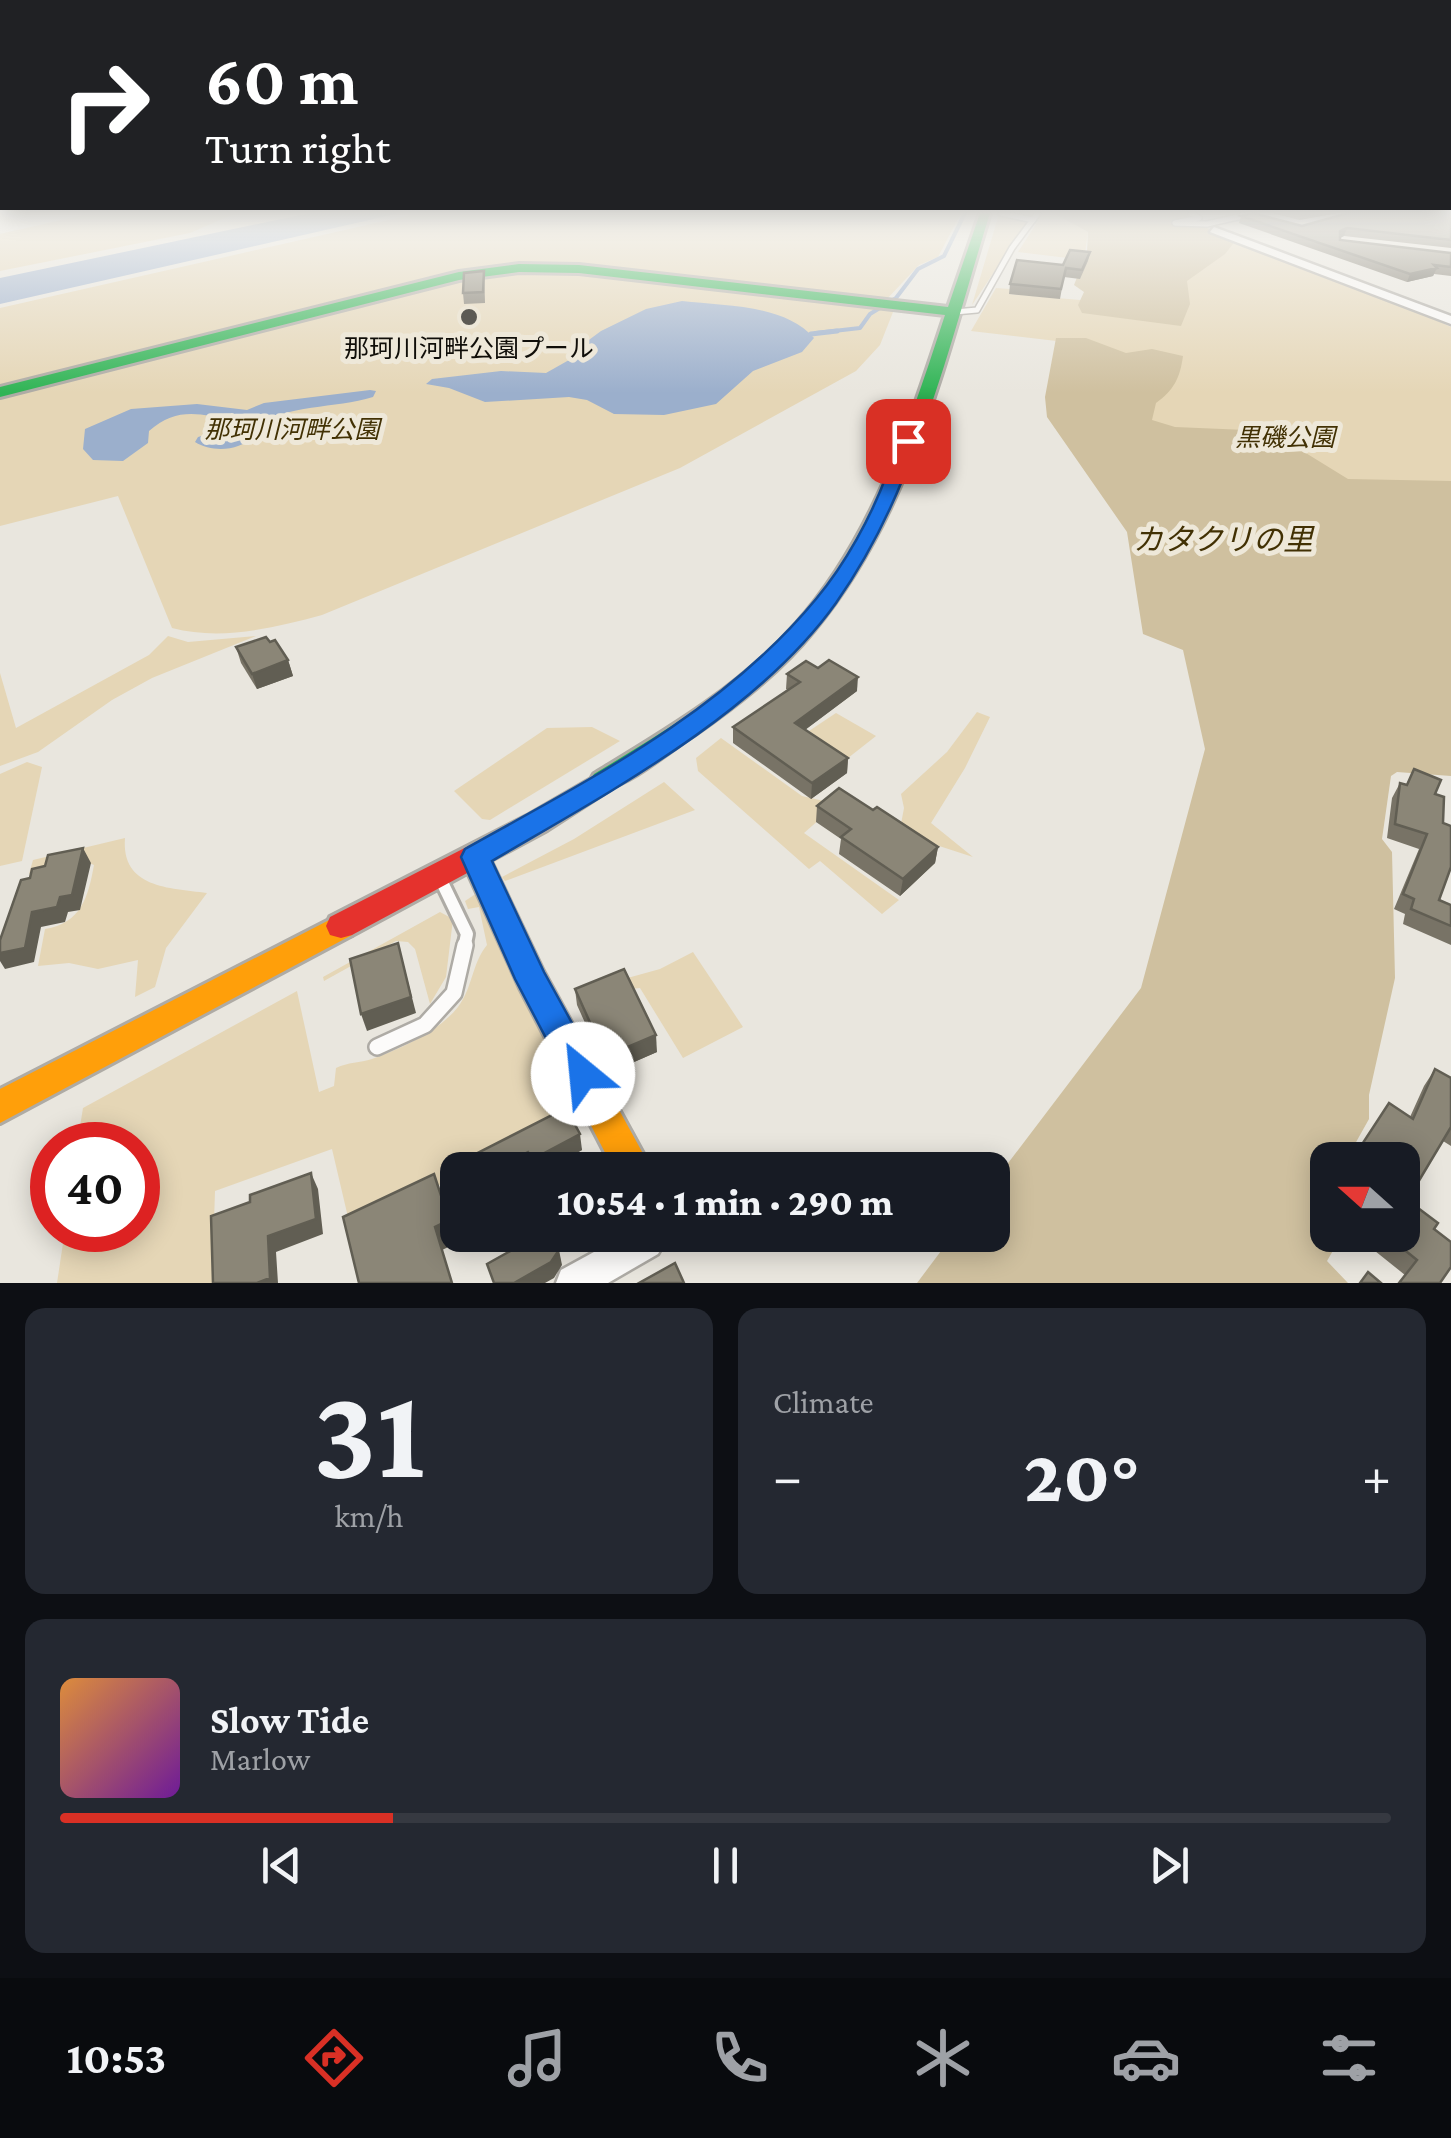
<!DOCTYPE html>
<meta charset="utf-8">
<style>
:root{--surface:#171b24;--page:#242831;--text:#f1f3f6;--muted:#9ea1a6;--line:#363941;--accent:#d93025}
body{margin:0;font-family:"Crimson Pro","Noto Sans JP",serif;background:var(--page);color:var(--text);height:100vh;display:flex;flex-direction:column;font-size:38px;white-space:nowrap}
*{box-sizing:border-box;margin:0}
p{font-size:32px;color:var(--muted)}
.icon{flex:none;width:55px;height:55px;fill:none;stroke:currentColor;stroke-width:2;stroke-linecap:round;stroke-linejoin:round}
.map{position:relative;height:1283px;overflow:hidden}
.panel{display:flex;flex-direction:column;gap:25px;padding:25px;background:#0d0f14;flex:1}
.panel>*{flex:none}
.top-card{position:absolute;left:0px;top:0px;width:1452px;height:210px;box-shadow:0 5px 25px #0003;background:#202124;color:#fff;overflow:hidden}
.needle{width:65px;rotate:291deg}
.controls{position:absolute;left:1310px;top:1142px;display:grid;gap:20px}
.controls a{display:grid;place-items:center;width:110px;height:110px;border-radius:20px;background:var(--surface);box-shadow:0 5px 25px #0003;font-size:50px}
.speed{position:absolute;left:30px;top:1122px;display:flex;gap:20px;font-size:50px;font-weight:700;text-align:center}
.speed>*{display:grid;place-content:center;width:130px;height:130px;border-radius:50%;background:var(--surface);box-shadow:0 5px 25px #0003;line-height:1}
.speed .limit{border:15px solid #d22;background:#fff;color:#111}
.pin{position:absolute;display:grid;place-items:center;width:85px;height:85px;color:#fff;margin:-42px;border-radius:20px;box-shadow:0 5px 15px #0006}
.me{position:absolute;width:110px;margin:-55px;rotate:332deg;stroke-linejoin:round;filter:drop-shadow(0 0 8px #0008)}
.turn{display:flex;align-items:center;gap:35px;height:210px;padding:0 40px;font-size:45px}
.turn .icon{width:130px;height:130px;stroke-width:2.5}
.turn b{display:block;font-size:70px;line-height:85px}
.big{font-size:75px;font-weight:800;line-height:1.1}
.panel .widget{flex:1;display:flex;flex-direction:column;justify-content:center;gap:15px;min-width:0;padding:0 35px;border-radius:20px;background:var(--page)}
.panel .dial{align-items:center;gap:0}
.dial b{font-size:130px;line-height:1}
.song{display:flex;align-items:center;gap:30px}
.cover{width:120px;height:120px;border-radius:15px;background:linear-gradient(135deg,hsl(30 70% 55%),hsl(280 70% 35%))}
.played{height:10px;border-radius:5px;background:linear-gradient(90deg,var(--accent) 25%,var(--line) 25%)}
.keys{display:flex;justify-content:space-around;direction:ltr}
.heat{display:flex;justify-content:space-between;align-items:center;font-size:55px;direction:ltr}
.panel .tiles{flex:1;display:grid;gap:25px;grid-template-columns:1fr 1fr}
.widget:last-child{grid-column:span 2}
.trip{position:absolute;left:440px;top:1152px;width:570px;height:100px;border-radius:20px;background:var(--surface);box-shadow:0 5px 25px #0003;font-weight:800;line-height:100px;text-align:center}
.dock{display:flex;height:160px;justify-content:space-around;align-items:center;background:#090b0e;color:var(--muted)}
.dock .icon{width:70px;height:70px}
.dock .current{color:var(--accent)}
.dock b{font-size:45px;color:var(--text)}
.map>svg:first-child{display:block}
.green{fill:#e5d6b6}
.forest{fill:#cfc09f}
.water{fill:#9bafcc}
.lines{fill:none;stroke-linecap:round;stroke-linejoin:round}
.stream-far1{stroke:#9bafcc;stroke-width:4}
.stream{stroke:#9bafcc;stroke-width:5}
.lane-far2-casing{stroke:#aeaba5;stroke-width:8}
.lane-far1-casing{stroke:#aeaba5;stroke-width:18}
.lane-casing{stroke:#aeaba5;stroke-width:20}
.street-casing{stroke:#aeaba5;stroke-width:5}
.fast-casing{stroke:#aeaba5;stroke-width:6}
.slow-casing{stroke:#aeaba5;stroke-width:6}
.jam-casing{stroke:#aeaba5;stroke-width:6}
.lane-far2{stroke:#fcfbfa;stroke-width:5}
.lane-far1{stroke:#fcfbfa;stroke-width:12}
.lane{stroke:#fcfbfa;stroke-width:15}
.street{fill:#fcfbfa;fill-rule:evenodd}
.fast{fill:#30b455;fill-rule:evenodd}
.slow{fill:#ff9f0a;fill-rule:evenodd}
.jam{fill:#e5322d;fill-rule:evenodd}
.wall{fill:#787366}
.shaded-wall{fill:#615e53}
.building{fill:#8b8677;stroke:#615e53;stroke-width:2.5}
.route{fill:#1a73e8;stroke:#114b97;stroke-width:2.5}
.poi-dot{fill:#5c5a54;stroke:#eee8d9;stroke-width:4}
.labels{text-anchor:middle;stroke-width:10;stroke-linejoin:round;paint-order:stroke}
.far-poi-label{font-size:25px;fill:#100e09;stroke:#eee8d9}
.far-park-label{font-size:25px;font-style:italic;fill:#423104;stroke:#eee8d9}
.park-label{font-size:30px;font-style:italic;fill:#423104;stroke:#eee8d9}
</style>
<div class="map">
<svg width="1451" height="1283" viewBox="0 0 1451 1283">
<rect width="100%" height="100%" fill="#e9e6de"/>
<g class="green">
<path d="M 92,213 L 236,213 L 190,233 L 0,271 L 0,234 Z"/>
<path d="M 420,213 L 961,213 L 938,257 L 919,265 L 886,300 L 895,307 L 880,345 L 856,371 L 680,468 L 322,615 C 274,628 221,641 172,628 L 118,496 L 0,526 L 0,308 Z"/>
<path d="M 1007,213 L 1053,213 L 1088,232 L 1084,260 L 1018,252 L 1038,221 Z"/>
<path d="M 999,214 L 1027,223 L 972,305 Z"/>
<path d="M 1206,230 L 1375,292 L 1451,327 L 1451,744 L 1065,342 L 971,331 L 996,288 L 1010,289 L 1009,294 L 1092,301 Z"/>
<path d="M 168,636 L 188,642 L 256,636 L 152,678 L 112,700 L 38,752 L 0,766 L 0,673 L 16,728 L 149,655 Z"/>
<path d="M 977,712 L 990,717 L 965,768 L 931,823 L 973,857 L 933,844 L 901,824 L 904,808 L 901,794 L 947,752 Z"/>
<path d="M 836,713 L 876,736 L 848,758 L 809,731 Z"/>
<path d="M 592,727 L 620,741 L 490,820 L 482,819 L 454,791 L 547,728 Z"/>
<path d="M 721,738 L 802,796 L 837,804 L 804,833 L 899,900 L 882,914 L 820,861 L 809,869 L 698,771 L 696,758 Z"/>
<path d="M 27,762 L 42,767 L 22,861 L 0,866 L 0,774 Z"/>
<path d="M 664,782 L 695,810 L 505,881 L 502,877 L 574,839 Z"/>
<path d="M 125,838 C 121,888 169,888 207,893 L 166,948 L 155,987 L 135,997 L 138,960 L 98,969 L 69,963 L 38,966 L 45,929 C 81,923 88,898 94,865 L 84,861 L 29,874 L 33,860 Z"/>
<path d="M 480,891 L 584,1114 L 471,1170 L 458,1170 L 457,1176 L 351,1230 L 332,1149 L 215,1191 L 212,1283 L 57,1283 L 65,1230 L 138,1230 L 138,1145 L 77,1145 L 83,1108 L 297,991 L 319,1092 L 334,1086 L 336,1068 C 348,1062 360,1063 372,1059 C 402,1048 438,1032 458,1007 C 473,987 472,963 487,945 L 479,907 L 468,909 L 465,901 Z"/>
<path d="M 440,912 L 453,919 L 446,977 L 430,1004 L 415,949 L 408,942 L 396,941 L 324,981 L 323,977 Z"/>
<path d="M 693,952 L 743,1027 L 683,1058 L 640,988 L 631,989 L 613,982 L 660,969 Z"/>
</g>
<g class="forest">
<path d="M 1053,213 L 1187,213 L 1203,220 L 1205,227 L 1236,240 L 1225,254 L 1187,281 L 1190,304 L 1181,326 L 1082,313 L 1078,305 L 1084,292 L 1074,285 L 1087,252 L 1088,232 Z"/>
<path d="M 1056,338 L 1086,338 L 1126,353 L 1152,349 L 1183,356 C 1180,378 1174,390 1156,403 L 1152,420 L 1175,427 L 1270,431 L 1348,479 L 1451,481 L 1451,776 L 1397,772 L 1391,776 L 1382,839 L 1392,852 L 1395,978 L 1369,1095 L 1369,1119 L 1346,1160 L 1328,1160 L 1328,1235 L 1342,1235 L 1327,1261 L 1348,1283 L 917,1283 L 953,1235 L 992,1235 L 993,1183 L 1141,988 L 1205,749 L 1183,650 L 1143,634 L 1127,532 L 1047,417 L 1045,397 Z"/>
</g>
<g class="water">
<path d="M 310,213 L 400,213 L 0,304 L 0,278 Z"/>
<path d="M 682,301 C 724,306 784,304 814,338 L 802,352 L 753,371 L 716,404 L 664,415 L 614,414 L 587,400 L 569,397 L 485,402 L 449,388 L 426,384 L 432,379 L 501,371 L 546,373 L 569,360 L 574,351 L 601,331 L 646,309 Z"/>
<path d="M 370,390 L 376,391 L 373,397 C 334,409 285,404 252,428 L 254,436 C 239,451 213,453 195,442 L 198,437 L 233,427 L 232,421 C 200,413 176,407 149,431 L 148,443 L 123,461 L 93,460 L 83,449 L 85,429 L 131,409 L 197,404 L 247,410 L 264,403 Z"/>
</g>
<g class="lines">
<path class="stream-far1" d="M 816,333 L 860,328 L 870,314 L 896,298 L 918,269 L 944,256 L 965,213"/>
<path class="stream" d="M 811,334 L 837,331"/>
<defs>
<g id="lane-far2">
<path d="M 1001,213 L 1033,220"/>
<path d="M 1191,213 L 1199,218 L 1175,223 L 1207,224 L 1251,214"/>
<path d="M 955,312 L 977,310 L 1012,248 L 1038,213"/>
</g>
<path id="lane-far1" d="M 440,878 L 467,934 L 464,948"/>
<path id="lane" d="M 377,1047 L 425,1025 L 454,993 L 465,945"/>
<g id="street">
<path d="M 1214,227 L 1451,316 L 1451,324 L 1210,232 Z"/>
<path d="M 625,1235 L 669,1235 L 658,1254 L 608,1283 L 556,1283 L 561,1270 Z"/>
</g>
<path id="fast" d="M 980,213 L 990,213 C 946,355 912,512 814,630 C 781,671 737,705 694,735 C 666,753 635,781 603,790 L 594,788 L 590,781 L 594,774 C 665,731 740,687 796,624 C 873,538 910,422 945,315 L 579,273 L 519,272 L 459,280 L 0,397 L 0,387 L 459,272 L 519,264 L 579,265 L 948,307 Z"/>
<g id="slow">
<path d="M 475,846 L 485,849 L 543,971 L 652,1170 L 614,1170 L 520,988 L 461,857 L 465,849 Z"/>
<path d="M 341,914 L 352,917 L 356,926 L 352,935 L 0,1123 L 0,1089 Z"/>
</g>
<path id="jam" d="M 603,772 L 612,774 L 616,781 L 612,788 L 547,830 L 352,935 L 341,938 L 330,935 L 326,926 L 330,917 L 527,816 Z"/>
</defs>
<use href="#lane-far2" class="lane-far2-casing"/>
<use href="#lane-far1" class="lane-far1-casing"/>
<use href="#lane" class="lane-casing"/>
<use href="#street" class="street-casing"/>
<use href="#fast" class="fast-casing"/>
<use href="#slow" class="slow-casing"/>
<use href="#jam" class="jam-casing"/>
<use href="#lane-far2" class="lane-far2"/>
<use href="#lane-far1" class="lane-far1"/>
<use href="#lane" class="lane"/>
<use href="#street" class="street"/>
<use href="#fast" class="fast"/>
<use href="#slow" class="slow"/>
<use href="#jam" class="jam"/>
</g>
<g class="wall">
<path d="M 1272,213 L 1338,213 L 1299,220 Z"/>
<path d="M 1451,213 L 1451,248 L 1344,236 L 1340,238 L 1340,240 L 1451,253 L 1451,276 L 1434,274 L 1433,276 L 1407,282 L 1239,223 L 1241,216 L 1302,226 Z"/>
<path d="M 1090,252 L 1088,261 L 1080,279 L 1064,277 L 1060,299 L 1009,294 L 1010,284 L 1063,265 Z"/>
<path d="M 484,271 L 485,303 L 464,304 L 463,293 Z"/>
<path d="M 236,647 L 288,660 L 293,676 L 257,689 L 241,663 Z"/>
<path d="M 787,674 L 857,691 L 805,730 L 848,758 L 847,773 L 811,799 L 733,743 L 733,727 L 788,690 L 786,689 Z"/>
<path d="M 1414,769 L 1435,794 L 1439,900 L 1451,905 L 1451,945 L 1403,924 L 1405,914 L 1394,909 L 1419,849 L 1387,838 L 1392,798 L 1400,783 L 1406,785 Z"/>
<path d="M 817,806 L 873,810 L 938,847 L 935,863 L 900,896 L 839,854 L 841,839 L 816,822 Z"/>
<path d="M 575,989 L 657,1052 L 618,1069 L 613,1059 L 603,1063 L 577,1005 Z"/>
<path d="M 1435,1069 L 1450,1078 L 1451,1076 L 1451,1146 L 1443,1141 L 1407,1199 L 1434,1229 L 1451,1242 L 1405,1275 L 1365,1243 L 1371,1235 L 1402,1235 L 1402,1160 L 1352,1160 L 1389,1103 L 1410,1117 L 1424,1086 Z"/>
<path d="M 566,1108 L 582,1150 L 545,1170 L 533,1170 L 532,1168 L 528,1170 L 458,1170 L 458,1191 L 450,1167 Z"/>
</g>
<g class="shaded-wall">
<path d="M 1301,213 L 1338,213 L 1299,220 Z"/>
<path d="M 1347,228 L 1344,236 L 1337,239 L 1340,231 Z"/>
<path d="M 1437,268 L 1433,276 L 1407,282 L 1410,274 Z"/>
<path d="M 288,660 L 293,676 L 257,689 L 252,674 Z"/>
<path d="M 858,677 L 857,691 L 794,738 L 795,723 Z"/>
<path d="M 848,758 L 847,773 L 811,799 L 812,783 Z"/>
<path d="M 938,847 L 935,863 L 900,896 L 903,879 Z"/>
<path d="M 83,848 L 91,863 L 80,910 L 68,912 L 65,922 L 41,927 L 34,962 L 5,969 L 0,961 L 0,953 L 32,912 L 60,897 Z"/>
<path d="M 398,943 L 416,1013 L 367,1031 L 361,1014 Z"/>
<path d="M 656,1035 L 657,1052 L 618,1069 L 616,1052 Z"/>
<path d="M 612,1042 L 613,1059 L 603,1063 L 601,1047 Z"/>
<path d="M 580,1134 L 582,1150 L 545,1170 L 535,1170 L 533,1159 Z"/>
<path d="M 528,1152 L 532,1168 L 528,1170 L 493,1170 Z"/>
<path d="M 311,1173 L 318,1189 L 323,1234 L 276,1252 L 278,1283 L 257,1283 L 268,1236 Z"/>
<path d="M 449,1220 L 457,1243 L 442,1250 L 435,1227 Z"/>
<path d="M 559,1250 L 562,1265 L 554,1278 L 545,1283 L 514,1283 Z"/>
</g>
<g class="building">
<path d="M 1253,213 L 1302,226 L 1348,213 L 1451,213 L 1451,240 L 1347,228 L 1340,231 L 1340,240 L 1451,253 L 1451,267 L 1434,265 L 1437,268 L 1410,274 L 1241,216 Z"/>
<path d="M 1070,250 L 1090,252 L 1082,270 L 1066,268 L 1061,289 L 1010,284 L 1017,260 L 1063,265 Z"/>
<path d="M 484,271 L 483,292 L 463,293 L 464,273 Z"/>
<path d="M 266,637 L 270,642 L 275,640 L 288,660 L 252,674 L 236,647 Z"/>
<path d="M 829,660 L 858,677 L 795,723 L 848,758 L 812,783 L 733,727 L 800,682 L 787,674 L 806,661 L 818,668 Z"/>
<path d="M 1414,769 L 1441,780 L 1435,794 L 1444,797 L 1443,823 L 1451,826 L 1451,867 L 1439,900 L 1451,905 L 1451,926 L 1411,909 L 1414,899 L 1403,894 L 1427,834 L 1395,824 L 1400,783 L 1407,785 Z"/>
<path d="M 839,788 L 873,810 L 877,807 L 938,847 L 903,879 L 841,837 L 851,829 L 817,806 Z"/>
<path d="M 83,848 L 72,895 L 60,897 L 57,907 L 32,912 L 25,948 L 0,953 L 0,940 L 21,880 L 30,878 L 32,869 L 45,866 L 48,855 Z"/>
<path d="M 398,943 L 411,997 L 361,1014 L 350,959 Z"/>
<path d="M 624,969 L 656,1035 L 616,1052 L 612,1042 L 601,1047 L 575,989 Z"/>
<path d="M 1435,1069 L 1451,1078 L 1451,1127 L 1411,1194 L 1402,1189 L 1402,1160 L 1363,1160 L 1355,1155 L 1389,1103 L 1413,1119 Z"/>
<path d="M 566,1108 L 580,1134 L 533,1159 L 528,1152 L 493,1170 L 458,1170 L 458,1188 L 450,1167 Z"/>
<path d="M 311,1173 L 316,1219 L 268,1236 L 270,1278 L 257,1283 L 213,1283 L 211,1216 L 250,1202 L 250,1195 Z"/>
<path d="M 434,1174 L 449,1220 L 435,1227 L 452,1283 L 359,1283 L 343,1217 Z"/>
<path d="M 1402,1196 L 1438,1223 L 1434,1229 L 1451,1242 L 1451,1267 L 1440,1283 L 1399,1283 L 1417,1260 L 1386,1235 L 1402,1235 Z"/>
<path d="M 539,1235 L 552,1235 L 559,1250 L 551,1262 L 514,1283 L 494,1283 L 487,1264 Z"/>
<path d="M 675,1263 L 684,1283 L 639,1283 Z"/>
<path d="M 1368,1272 L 1381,1283 L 1360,1283 Z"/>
</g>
<linearGradient id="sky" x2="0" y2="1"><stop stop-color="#89b2dd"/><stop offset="0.54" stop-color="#f5f4f0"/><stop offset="1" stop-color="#f5f4f0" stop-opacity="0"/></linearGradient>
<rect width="1451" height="393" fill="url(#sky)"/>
<path class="route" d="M 908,436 L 917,441 C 897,499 871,553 836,603 C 757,714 606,794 492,861 L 544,972 L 600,1074 L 595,1086 L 583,1090 L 571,1086 L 515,979 L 461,857 L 465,849 C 590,779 723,712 816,599 C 846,563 871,517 887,474 C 892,461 895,441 908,436 Z"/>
<circle class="poi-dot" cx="469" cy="317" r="10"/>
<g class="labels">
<g class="far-poi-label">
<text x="469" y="357">那珂川河畔公園プール</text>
</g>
<g class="far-park-label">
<text x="292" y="438">那珂川河畔公園</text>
<text x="1285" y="446">黒磯公園</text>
</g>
<g class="park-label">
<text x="1223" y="550">カタクリの里</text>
</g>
</g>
</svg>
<div class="controls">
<a><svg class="needle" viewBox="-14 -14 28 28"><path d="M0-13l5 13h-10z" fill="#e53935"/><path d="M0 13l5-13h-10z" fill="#9ea1a6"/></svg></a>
</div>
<div class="speed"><div class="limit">40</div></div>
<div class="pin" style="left:908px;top:441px;background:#d93025"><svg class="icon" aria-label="arrive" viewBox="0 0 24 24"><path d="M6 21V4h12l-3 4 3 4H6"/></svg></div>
<svg class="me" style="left:583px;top:1074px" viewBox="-20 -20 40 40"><circle r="19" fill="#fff"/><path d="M0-13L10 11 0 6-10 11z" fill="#1a73e8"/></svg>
<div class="trip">10:54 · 1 min · 290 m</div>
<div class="top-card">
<div class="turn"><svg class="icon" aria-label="right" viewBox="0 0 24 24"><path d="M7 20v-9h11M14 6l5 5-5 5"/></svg><div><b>60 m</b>Turn right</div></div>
</div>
</div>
<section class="panel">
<div class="tiles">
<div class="widget dial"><b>31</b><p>km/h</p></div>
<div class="widget"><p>Climate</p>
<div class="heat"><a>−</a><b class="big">20°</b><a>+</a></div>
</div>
<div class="widget">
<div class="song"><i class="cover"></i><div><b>Slow Tide</b><p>Marlow</p></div></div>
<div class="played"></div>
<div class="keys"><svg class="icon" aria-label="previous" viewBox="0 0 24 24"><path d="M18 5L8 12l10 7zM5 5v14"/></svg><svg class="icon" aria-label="pause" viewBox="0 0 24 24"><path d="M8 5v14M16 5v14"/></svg><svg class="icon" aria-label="next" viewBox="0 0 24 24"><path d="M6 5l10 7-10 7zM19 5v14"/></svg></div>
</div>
</div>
</section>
<nav class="dock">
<b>10:53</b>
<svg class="icon current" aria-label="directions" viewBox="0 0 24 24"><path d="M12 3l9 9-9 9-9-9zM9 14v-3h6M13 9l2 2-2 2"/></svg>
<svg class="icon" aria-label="music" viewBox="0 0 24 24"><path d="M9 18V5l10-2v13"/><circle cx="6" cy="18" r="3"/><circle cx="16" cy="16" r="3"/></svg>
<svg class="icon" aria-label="phone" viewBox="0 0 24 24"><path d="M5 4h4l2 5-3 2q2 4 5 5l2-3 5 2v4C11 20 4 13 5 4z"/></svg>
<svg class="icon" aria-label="climate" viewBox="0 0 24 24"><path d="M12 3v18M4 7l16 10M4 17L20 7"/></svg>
<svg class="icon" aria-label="car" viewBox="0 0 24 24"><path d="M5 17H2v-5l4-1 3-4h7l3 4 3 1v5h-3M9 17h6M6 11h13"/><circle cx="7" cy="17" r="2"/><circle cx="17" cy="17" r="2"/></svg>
<svg class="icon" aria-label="filters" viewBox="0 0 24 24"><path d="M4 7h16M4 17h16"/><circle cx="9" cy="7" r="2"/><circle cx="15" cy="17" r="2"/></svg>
</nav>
